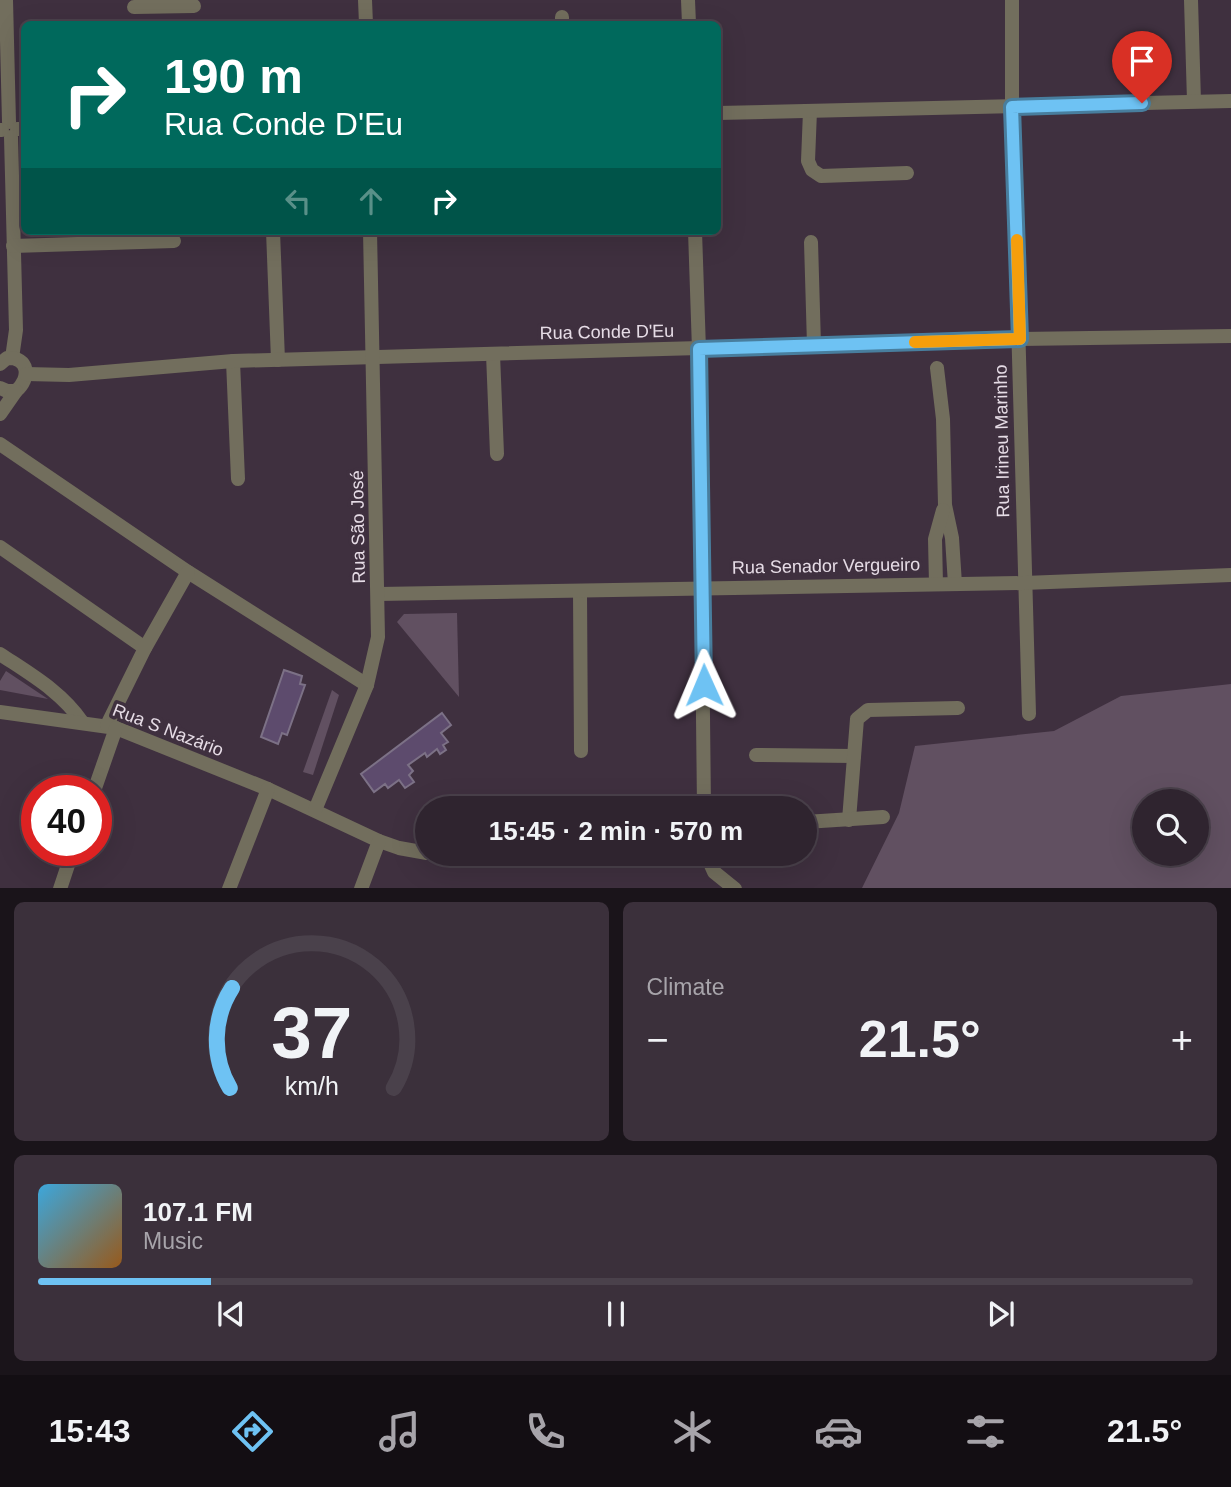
<!DOCTYPE html>
<meta charset="utf-8">
<style>
:root{--surface:#2f242f;--page:#3b303b;--text:#f1f3f6;--muted:#a7a4aa;--line:#4a414b;--accent:#6ec2f3}
body{margin:0;font-family:Arial,sans-serif;background:var(--page);color:var(--text);height:100vh;display:flex;flex-direction:column;font-size:26px;white-space:nowrap}
*{box-sizing:border-box;margin:0}
p{font-size:23px;color:var(--muted)}
.icon{flex:none;width:38px;height:38px;fill:none;stroke:currentColor;stroke-width:2;stroke-linecap:round;stroke-linejoin:round}
.map{position:relative;height:888px;overflow:hidden}
.sheet{display:flex;flex-direction:column;gap:14px;padding:14px;background:#1a141a;flex:1}
.sheet>*{flex:none}
.guide{position:absolute;left:21px;top:21px;width:700px;height:214px;border-radius:10px;box-shadow:0 7px 28px #0002,0 0 0 2px var(--line);background:#00695c;color:#fff;overflow:hidden}
.fabs{position:absolute;left:1132px;top:789px;display:grid;gap:14px}
.fabs a{display:grid;place-items:center;width:77px;height:77px;border-radius:50%;background:var(--surface);box-shadow:0 7px 28px #0002,0 0 0 2px var(--line);font-size:35px}
.speed{position:absolute;left:21px;top:775px;display:flex;gap:14px;font-size:35px;font-weight:700;text-align:center}
.speed>*{display:grid;place-content:center;width:91px;height:91px;border-radius:50%;background:var(--surface);box-shadow:0 7px 28px #0002,0 0 0 2px var(--line);line-height:1}
.speed .limit{border:10px solid #d22;background:#fff;color:#111}
.pin{position:absolute;display:grid;place-items:center;width:60px;height:60px;color:#fff;margin:-72px -30px;border-radius:50% 50% 50% 0;rotate:-45deg;box-shadow:0 0 7px #0007}
.pin .icon{rotate:45deg}
.me{position:absolute;width:77px;margin:-38px;rotate:359deg;stroke-linejoin:round;filter:drop-shadow(0 0 5px #0008)}
.turn{display:flex;align-items:center;gap:24px;height:147px;padding:0 28px;font-size:32px}
.turn .icon{width:91px;height:91px;stroke-width:2.5}
.turn b{display:block;font-size:49px;line-height:60px}
.lanes{display:flex;align-items:center;height:66px;padding:0 28px;background:#0003;justify-content:center;gap:35px;direction:ltr}
.lanes .off{opacity:.35}
.big{font-size:52px;font-weight:800;line-height:1.1}
.sheet .tile{flex:1;display:flex;flex-direction:column;justify-content:center;gap:10px;min-width:0;padding:0 24px;border-radius:10px;background:var(--page)}
.sheet .dial{align-items:center;gap:0}
.dial svg{height:182px;overflow:visible;fill:none;stroke:var(--line);stroke-width:7;stroke-linecap:round;text-anchor:middle}
.dial text{fill:var(--text);stroke:none}
.song{display:flex;align-items:center;gap:21px}
.cover{width:84px;height:84px;border-radius:10px;background:linear-gradient(135deg,hsl(200 70% 55%),hsl(30 70% 35%))}
.played{height:7px;border-radius:4px;background:linear-gradient(90deg,var(--accent) 15%,var(--line) 15%)}
.keys{display:flex;justify-content:space-around;direction:ltr}
.heat{display:flex;justify-content:space-between;align-items:center;font-size:38px;direction:ltr}
.sheet .tiles{flex:1;display:grid;gap:14px;grid-template-columns:1fr 1fr}
.tile:last-child{grid-column:span 2}
.trip{position:absolute;left:415px;top:796px;width:402px;height:70px;border-radius:35px;background:var(--surface);box-shadow:0 7px 28px #0002,0 0 0 2px var(--line);font-weight:800;line-height:70px;text-align:center}
.menu{display:flex;height:112px;justify-content:space-around;align-items:center;background:#130e13;color:var(--muted)}
.menu .icon{width:49px;height:49px}
.menu .selected{color:var(--accent)}
.menu b{font-size:32px;color:var(--text)}
.map>svg:first-child{display:block}
.green{fill:#615061;fill-rule:evenodd}
.building{fill:#5d4b6d;stroke:#7c7186;stroke-width:2}
.lines{fill:none;stroke-linecap:round;stroke-linejoin:round}
.minor{stroke:#726e5d;stroke-width:14}
.route-casing{stroke:#487e9e;stroke-width:18}
.route{stroke:#6ec2f3;stroke-width:12}
.slow{stroke:#f59e0b;stroke-width:12}
.labels{text-anchor:middle;stroke-width:7;stroke-linejoin:round;paint-order:stroke}
.street-label{font-size:18px;fill:#e6dce6;stroke:#3f303f}
</style>
<div class="map">
<svg width="1231" height="889" viewBox="0 0 1231 889">
<rect width="100%" height="100%" fill="#3f303f"/>
<g class="green">
<path d="M 457,613 L 459,697 L 397,622 L 404,614 Z"/>
<path d="M 6,671 L 48,699 L 0,690 L 0,681 Z"/>
<path d="M 1231,684 L 1231,888 L 862,888 L 899,813 L 915,746 L 1054,731 L 1121,696 ZM 1144,802 L 1197,802 L 1197,854 L 1144,854 Z"/>
<path d="M 332,690 L 339,695 L 313,775 L 303,772 Z"/>
</g>
<g class="building">
<path d="M 284,670 L 302,676 L 300,684 L 305,685 L 287,735 L 282,733 L 278,744 L 261,737 Z"/>
<path d="M 442,713 L 451,725 L 441,733 L 448,742 L 443,745 L 446,750 L 440,754 L 437,749 L 427,757 L 425,753 L 408,765 L 413,771 L 409,775 L 414,782 L 405,788 L 399,780 L 388,788 L 385,784 L 374,792 L 361,774 Z"/>
</g>
<g class="lines">
<g class="minor">
<path d="M 6,0 L 9,122"/>
<path d="M 365,0 L 366,24"/>
<path d="M 688,0 L 689,24"/>
<path d="M 1012,0 L 1012,107 L 1029,714"/>
<path d="M 1191,0 L 1194,101"/>
<path d="M 134,7 L 194,6"/>
<path d="M 562,17 L 562,24"/>
<path d="M 810,111 L 808,161 L 812,170 L 821,176 L 907,173"/>
<path d="M 718,113 L 1231,101"/>
<path d="M 17,129 L 24,129"/>
<path d="M 0,130 L 2,130"/>
<path d="M 11,137 L 16,330 L 12,358"/>
<path d="M 273,231 L 278,360"/>
<path d="M 695,231 L 699,350 L 704,808"/>
<path d="M 811,242 L 814,345"/>
<path d="M 13,246 L 174,241"/>
<path d="M 493,354 L 497,454"/>
<path d="M 233,361 L 238,479"/>
<path d="M 0,364 L 7,358 C 29,357 31,378 16,391 L 7,391 L 0,388"/>
<path d="M 937,368 L 943,419 L 945,505 L 952,538 L 955,584"/>
<path d="M 26,374 L 69,375 L 233,361 L 1020,339 L 1231,336"/>
<path d="M 0,414 L 16,391"/>
<path d="M 0,444 L 188,572 L 367,685"/>
<path d="M 0,547 L 145,648"/>
<path d="M 936,584 L 935,539 L 943,510"/>
<path d="M 580,592 L 581,751"/>
<path d="M 379,594 L 1024,583 L 1231,575"/>
<path d="M 0,654 C 30,674 62,692 82,722"/>
<path d="M 0,712 L 116,728 L 268,789 L 379,841 L 399,848 L 427,853"/>
<path d="M 107,725 L 145,648 L 188,572"/>
<path d="M 756,755 L 854,756"/>
<path d="M 94,791 L 116,728"/>
<path d="M 315,810 L 367,685 L 378,637 L 370,231"/>
<path d="M 849,820 L 857,719 L 868,710 L 958,708"/>
<path d="M 805,822 L 883,817"/>
<path d="M 706,854 L 714,872 L 735,889"/>
<path d="M 60,889 L 73,850"/>
<path d="M 229,889 L 268,789"/>
<path d="M 361,889 L 379,841"/>
</g>
</g>
<g class="lines">
<defs>
<path id="route" d="M 704,685 L 699,349 L 1020,339 L 1012,107 L 1142,103"/>
</defs>
<use href="#route" class="route-casing"/>
<use href="#route" class="route"/>
<path class="slow" d="M 915,342 L 1020,339 L 1017,240"/>
</g>
<g class="labels">
<g class="street-label">
<text transform="translate(607 332) rotate(-1)" y="6">Rua Conde D'Eu</text>
<text transform="translate(1002 441) rotate(-91)" y="6">Rua Irineu Marinho</text>
<text transform="translate(358 527) rotate(-91)" y="6">Rua São José</text>
<text transform="translate(826 566) rotate(-1)" y="6">Rua Senador Vergueiro</text>
<text transform="translate(168 730) rotate(21)" y="6">Rua S Nazário</text>
</g>
</g>
</svg>
<div class="fabs">
<a><svg class="icon" aria-label="search" viewBox="0 0 24 24"><circle cx="10" cy="10" r="6"/><path d="M15 15l6 6"/></svg></a>
</div>
<div class="speed"><div class="limit">40</div></div>
<div class="pin" style="left:1142px;top:103px;background:#d93025"><svg class="icon" aria-label="arrive" viewBox="0 0 24 24"><path d="M6 21V4h12l-3 4 3 4H6"/></svg></div>
<svg class="me" style="left:704px;top:685px" viewBox="-20 -20 40 40"><path d="M0-17L14 15 0 8-14 15z" fill="#6ec2f3" stroke="#fff" stroke-width="4"/></svg>
<div class="trip">15:45 · 2 min · 570 m</div>
<div class="guide">
<div class="turn"><svg class="icon" aria-label="right" viewBox="0 0 24 24"><path d="M7 20v-9h11M14 6l5 5-5 5"/></svg><div><b>190 m</b>Rua Conde D'Eu</div></div>
<div class="lanes"><svg class="icon off" aria-label="left" viewBox="0 0 24 24"><path d="M17 20v-9H6M10 6l-5 5 5 5"/></svg><svg class="icon off" aria-label="ahead" viewBox="0 0 24 24"><path d="M12 20V5M6 11l6-6 6 6"/></svg><svg class="icon" aria-label="right" viewBox="0 0 24 24"><path d="M7 20v-9h11M14 6l5 5-5 5"/></svg></div>
</div>
</div>
<section class="sheet">
<div class="tiles">
<div class="tile dial"><svg viewBox="0 0 100 80">
<path d="M14 69A42 42 0 1 1 86 69"/>
<path d="M14 69A42 42 0 0 1 15 25" stroke="#6ec2f3"/>
<text x="50" y="56" font-size="32" font-weight="700">37</text>
<text x="50" y="72" font-size="11">km/h</text>
</svg></div>
<div class="tile"><p>Climate</p>
<div class="heat"><a>−</a><b class="big">21.5°</b><a>+</a></div>
</div>
<div class="tile">
<div class="song"><i class="cover"></i><div><b>107.1 FM</b><p>Music</p></div></div>
<div class="played"></div>
<div class="keys"><svg class="icon" aria-label="previous" viewBox="0 0 24 24"><path d="M18 5L8 12l10 7zM5 5v14"/></svg><svg class="icon" aria-label="pause" viewBox="0 0 24 24"><path d="M8 5v14M16 5v14"/></svg><svg class="icon" aria-label="next" viewBox="0 0 24 24"><path d="M6 5l10 7-10 7zM19 5v14"/></svg></div>
</div>
</div>
</section>
<nav class="menu">
<b>15:43</b>
<svg class="icon selected" aria-label="directions" viewBox="0 0 24 24"><path d="M12 3l9 9-9 9-9-9zM9 14v-3h6M13 9l2 2-2 2"/></svg>
<svg class="icon" aria-label="music" viewBox="0 0 24 24"><path d="M9 18V5l10-2v13"/><circle cx="6" cy="18" r="3"/><circle cx="16" cy="16" r="3"/></svg>
<svg class="icon" aria-label="phone" viewBox="0 0 24 24"><path d="M5 4h4l2 5-3 2q2 4 5 5l2-3 5 2v4C11 20 4 13 5 4z"/></svg>
<svg class="icon" aria-label="climate" viewBox="0 0 24 24"><path d="M12 3v18M4 7l16 10M4 17L20 7"/></svg>
<svg class="icon" aria-label="car" viewBox="0 0 24 24"><path d="M5 17H2v-5l4-1 3-4h7l3 4 3 1v5h-3M9 17h6M6 11h13"/><circle cx="7" cy="17" r="2"/><circle cx="17" cy="17" r="2"/></svg>
<svg class="icon" aria-label="filters" viewBox="0 0 24 24"><path d="M4 7h16M4 17h16"/><circle cx="9" cy="7" r="2"/><circle cx="15" cy="17" r="2"/></svg>
<b>21.5°</b>
</nav>
